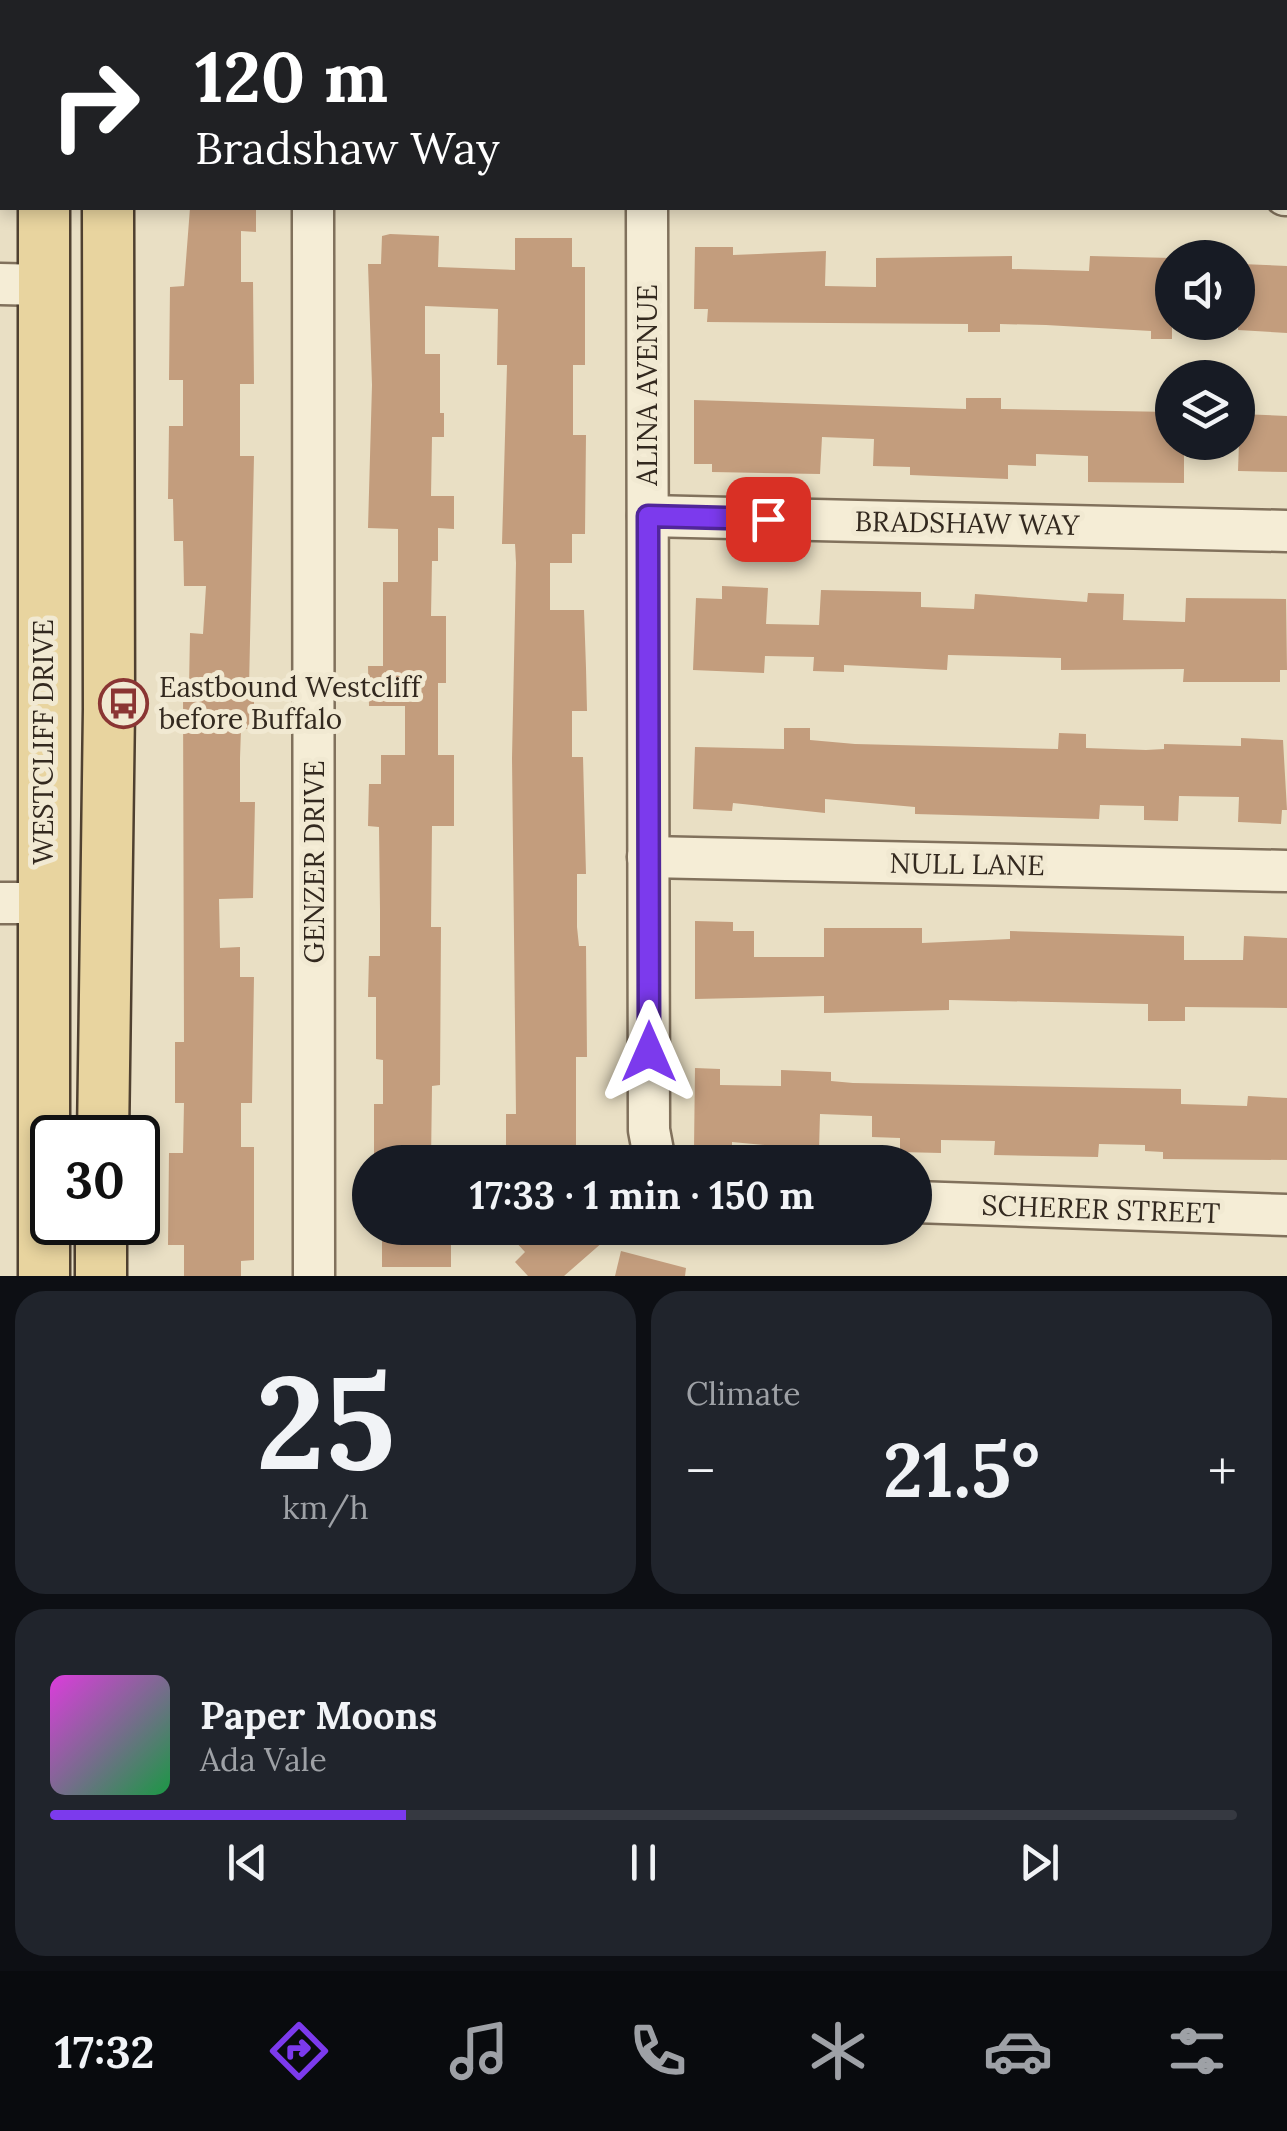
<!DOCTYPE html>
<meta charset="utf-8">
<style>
:root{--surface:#171b24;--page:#20242c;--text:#f1f3f6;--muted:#9ea1a6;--line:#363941;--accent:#7c3aed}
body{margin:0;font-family:Lora,serif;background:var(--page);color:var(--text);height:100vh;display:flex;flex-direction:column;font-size:38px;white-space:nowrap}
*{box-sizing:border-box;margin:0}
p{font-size:32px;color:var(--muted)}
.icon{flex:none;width:55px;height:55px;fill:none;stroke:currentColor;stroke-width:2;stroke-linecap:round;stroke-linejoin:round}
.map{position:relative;height:1276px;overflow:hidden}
.details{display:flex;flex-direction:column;gap:15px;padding:15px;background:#0d0f14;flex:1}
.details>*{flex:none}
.banner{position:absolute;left:0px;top:0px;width:1288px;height:210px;box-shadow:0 5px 15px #0003;background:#202124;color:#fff;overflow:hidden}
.tools{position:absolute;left:1155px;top:240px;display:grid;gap:20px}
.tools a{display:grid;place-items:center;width:100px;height:100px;border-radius:50%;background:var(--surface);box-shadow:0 5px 15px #0003;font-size:50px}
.speed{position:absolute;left:30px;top:1115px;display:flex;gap:20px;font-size:50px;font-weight:700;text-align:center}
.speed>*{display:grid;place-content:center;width:130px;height:130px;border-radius:50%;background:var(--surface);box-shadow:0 5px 15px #0003;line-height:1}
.speed .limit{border:5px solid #111;border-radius:15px;background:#fff;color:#111}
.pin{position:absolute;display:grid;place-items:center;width:85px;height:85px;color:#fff;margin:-42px;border-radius:20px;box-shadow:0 5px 15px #0006}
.me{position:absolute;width:110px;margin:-55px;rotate:0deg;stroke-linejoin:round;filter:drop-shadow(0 0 8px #0008)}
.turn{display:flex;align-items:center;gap:35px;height:210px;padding:0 30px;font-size:45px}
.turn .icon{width:130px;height:130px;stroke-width:2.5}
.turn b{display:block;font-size:70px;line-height:85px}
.big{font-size:75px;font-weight:700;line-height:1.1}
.details .widget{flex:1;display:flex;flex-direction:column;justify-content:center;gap:15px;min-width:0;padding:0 35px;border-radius:30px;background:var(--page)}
.details .dial{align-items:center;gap:0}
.dial b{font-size:130px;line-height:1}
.song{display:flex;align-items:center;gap:30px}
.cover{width:120px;height:120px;border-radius:15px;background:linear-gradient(135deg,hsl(300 70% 55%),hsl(140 70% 35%))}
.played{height:10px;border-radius:5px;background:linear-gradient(90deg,var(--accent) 30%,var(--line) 30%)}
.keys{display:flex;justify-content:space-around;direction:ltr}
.heat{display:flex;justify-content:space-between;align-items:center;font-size:55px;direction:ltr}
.details .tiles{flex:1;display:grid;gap:15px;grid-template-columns:1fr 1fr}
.widget:last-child{grid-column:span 2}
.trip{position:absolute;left:352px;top:1145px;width:580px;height:100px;border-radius:50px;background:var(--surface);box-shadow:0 5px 15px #0003;font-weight:700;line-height:100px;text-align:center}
.menu{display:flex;height:160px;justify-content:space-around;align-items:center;background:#090b0e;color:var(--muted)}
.menu .icon{width:70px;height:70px}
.menu .on{color:var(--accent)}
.menu b{font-size:45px;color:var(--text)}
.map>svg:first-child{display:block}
.building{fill:#c39d7d}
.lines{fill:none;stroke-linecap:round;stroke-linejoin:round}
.minor-casing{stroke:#81715c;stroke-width:45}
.major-casing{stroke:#4f4030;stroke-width:55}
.minor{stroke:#f5edd6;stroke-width:40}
.major{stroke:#e8d49f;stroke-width:50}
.route-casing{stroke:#51269a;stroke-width:25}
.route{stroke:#7c3aed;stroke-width:18}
.labels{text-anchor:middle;stroke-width:10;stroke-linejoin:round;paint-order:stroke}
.street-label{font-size:28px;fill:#33291f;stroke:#f1e9d2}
.poi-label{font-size:28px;fill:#33291f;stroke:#f1e9d2;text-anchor:start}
</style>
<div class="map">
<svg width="1287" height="1276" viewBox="0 0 1287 1276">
<rect width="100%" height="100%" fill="#e9dfc4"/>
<g class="building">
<path d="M 190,208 L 256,208 L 256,232 L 241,231 L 241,282 L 253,282 L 254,384 L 240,384 L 240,456 L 254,456 L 249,688 L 254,688 L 254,729 L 241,729 L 240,758 L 240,802 L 255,802 L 253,898 L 219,899 L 220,948 L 240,947 L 240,977 L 254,977 L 252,1103 L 241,1103 L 241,1147 L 254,1147 L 254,1260 L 241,1261 L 241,1276 L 184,1276 L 184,1245 L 168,1245 L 169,1153 L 183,1153 L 184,1103 L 175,1103 L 175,1042 L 184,1042 L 183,688 L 189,688 L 190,633 L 203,634 L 206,586 L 184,586 L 183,541 L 174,541 L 173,499 L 168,499 L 169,426 L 183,426 L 183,380 L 169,380 L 170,287 L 184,286 Z"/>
<path d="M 390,234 L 439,236 L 438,267 L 515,270 L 515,238 L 572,238 L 572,267 L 585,267 L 585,365 L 573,365 L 573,435 L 586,435 L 585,534 L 572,534 L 572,563 L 550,563 L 550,610 L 584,610 L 586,668 L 587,711 L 572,711 L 572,757 L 583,757 L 586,874 L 577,874 L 577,927 L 579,946 L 586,946 L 587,1057 L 576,1057 L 576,1153 L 569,1153 L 569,1162 L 506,1162 L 506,1114 L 516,1114 L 512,758 L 516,563 L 515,544 L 502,544 L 507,365 L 497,365 L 498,309 L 425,306 L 425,354 L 440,354 L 440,413 L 444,413 L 444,437 L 432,437 L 431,496 L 454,496 L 454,529 L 438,528 L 438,561 L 432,561 L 431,616 L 446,616 L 446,683 L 438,683 L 438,755 L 454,755 L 454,826 L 432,826 L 431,927 L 441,927 L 440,1085 L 432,1086 L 431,1162 L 374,1162 L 374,1104 L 383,1104 L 383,1060 L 376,1059 L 376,997 L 368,997 L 369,956 L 380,956 L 380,910 L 379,827 L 368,826 L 369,784 L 381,784 L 381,755 L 405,755 L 405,706 L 369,706 L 368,666 L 383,666 L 383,582 L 398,582 L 398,529 L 368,528 L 372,385 L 368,264 L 381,264 L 382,236 Z"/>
<path d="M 695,247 L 733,247 L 733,255 L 826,251 L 825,286 L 876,287 L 876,258 L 1012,256 L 1012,269 L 1089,271 L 1090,256 L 1172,258 L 1172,339 L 1151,339 L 1151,331 L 1046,325 L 1000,324 L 1000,332 L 968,332 L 968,324 L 707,322 L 708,309 L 694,309 Z"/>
<path d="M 1241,264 L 1287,266 L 1287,333 L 1238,330 Z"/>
<path d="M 966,398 L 1001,398 L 1001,409 L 1172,412 L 1172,442 L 1184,442 L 1184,483 L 1088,482 L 1088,456 L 1036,454 L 1036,466 L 1008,465 L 1008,479 L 910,475 L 910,467 L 873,466 L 874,439 L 822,437 L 820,474 L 712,472 L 712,464 L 694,464 L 694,400 L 966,409 Z"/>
<path d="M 1240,414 L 1287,416 L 1287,472 L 1238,471 Z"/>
<path d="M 722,586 L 768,588 L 766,624 L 819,625 L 821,590 L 921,592 L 921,607 L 974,609 L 975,594 L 1087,602 L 1088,593 L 1124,594 L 1123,620 L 1185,622 L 1186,598 L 1286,599 L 1287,670 L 1280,670 L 1280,682 L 1183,682 L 1184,669 L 1061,670 L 1061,658 L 948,655 L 947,670 L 844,665 L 844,672 L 813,671 L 814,657 L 765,656 L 764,673 L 693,670 L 696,598 L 722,599 Z"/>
<path d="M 784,728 L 810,728 L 810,740 L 855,744 L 1058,749 L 1059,733 L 1086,734 L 1086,748 L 1146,750 L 1164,749 L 1164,744 L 1241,746 L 1241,738 L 1283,740 L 1287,810 L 1282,810 L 1281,824 L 1238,822 L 1239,797 L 1179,796 L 1178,821 L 1144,820 L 1144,806 L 1100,805 L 1099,819 L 915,814 L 915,807 L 825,799 L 825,813 L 733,803 L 732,811 L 693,809 L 695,747 L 784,749 Z"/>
<path d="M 695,921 L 733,922 L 733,931 L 754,931 L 754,957 L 824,957 L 824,928 L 922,928 L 922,943 L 1010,939 L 1010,931 L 1184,936 L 1184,960 L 1243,960 L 1244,936 L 1287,938 L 1287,1008 L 1185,1007 L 1185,1021 L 1148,1021 L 1148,1004 L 949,1000 L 949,1010 L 824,1013 L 824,996 L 695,999 Z"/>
<path d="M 695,1068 L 720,1069 L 720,1085 L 781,1086 L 781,1070 L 831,1072 L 831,1081 L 853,1083 L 1181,1089 L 1181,1104 L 1247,1106 L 1248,1096 L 1287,1098 L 1287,1160 L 1163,1159 L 1163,1152 L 1145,1151 L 1145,1145 L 1099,1144 L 1098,1157 L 994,1155 L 995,1141 L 941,1140 L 941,1153 L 900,1152 L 900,1138 L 872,1137 L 872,1116 L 820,1114 L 819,1150 L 732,1142 L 732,1149 L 694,1149 Z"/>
<rect x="382" y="1228" width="69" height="39"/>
<path d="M 503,1228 L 619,1228 L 564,1276 L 528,1276 L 515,1262 L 525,1252 Z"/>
<path d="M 621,1251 L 686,1268 L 685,1276 L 615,1276 Z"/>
</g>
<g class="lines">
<defs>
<g id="minor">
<path d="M 313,0 L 313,2"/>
<path d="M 0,100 L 2,100"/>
<path d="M 1285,195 L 1287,195"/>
<path d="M 313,208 L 314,1276"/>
<path d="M 647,208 L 649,1130 L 655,1162"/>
<path d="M 0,284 L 43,285"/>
<path d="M 648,516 L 1287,531"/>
<path d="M 648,857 L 1287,871"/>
<path d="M 0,903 L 43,903"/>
<path d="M 915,1202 L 1287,1215"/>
</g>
<g id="major">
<path d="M 107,0 L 107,2"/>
<path d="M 46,2 L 46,0"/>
<path d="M 44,208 L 44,1276"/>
<path d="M 103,1138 L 109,709 L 108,208"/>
<path d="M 101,1276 L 101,1222"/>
</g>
</defs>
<use href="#minor" class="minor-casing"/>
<use href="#major" class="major-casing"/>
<use href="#minor" class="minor"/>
<use href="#major" class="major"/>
</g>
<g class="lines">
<defs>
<path id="route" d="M 649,1052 L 648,516 L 768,519"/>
</defs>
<use href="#route" class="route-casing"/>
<use href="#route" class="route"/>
</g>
<defs>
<symbol id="bus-ring" viewBox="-11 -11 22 22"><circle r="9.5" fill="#f1e9d2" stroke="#8a3533" stroke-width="1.5"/><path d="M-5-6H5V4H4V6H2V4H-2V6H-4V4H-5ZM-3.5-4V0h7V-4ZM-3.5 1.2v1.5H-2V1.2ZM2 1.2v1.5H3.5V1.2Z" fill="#8a3533"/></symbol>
</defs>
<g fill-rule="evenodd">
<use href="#bus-ring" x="96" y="676" width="55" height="55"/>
</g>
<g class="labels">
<g class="street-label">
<text transform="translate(647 385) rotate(-90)" y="10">ALINA AVENUE</text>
<text transform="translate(967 523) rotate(1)" y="10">BRADSHAW WAY</text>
<text transform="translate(43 742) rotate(-90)" y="10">WESTCLIFF DRIVE</text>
<text transform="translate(314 862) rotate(-90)" y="10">GENZER DRIVE</text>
<text transform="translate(967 864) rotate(1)" y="10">NULL LANE</text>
<text transform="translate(1101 1209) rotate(2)" y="10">SCHERER STREET</text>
</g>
<g class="poi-label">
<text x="159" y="697">Eastbound Westcliff<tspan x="159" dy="32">before Buffalo</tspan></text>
</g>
</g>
</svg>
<div class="tools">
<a><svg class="icon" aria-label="sound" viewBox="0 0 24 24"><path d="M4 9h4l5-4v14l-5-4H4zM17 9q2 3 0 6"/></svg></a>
<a><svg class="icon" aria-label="layers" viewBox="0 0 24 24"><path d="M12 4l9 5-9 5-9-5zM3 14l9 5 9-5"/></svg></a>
</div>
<div class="speed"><div class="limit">30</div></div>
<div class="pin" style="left:768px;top:519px;background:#d93025"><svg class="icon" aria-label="arrive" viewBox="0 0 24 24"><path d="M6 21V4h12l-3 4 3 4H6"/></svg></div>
<svg class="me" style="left:649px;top:1052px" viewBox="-20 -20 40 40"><path d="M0-17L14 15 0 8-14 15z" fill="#7c3aed" stroke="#fff" stroke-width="4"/></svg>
<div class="trip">17:33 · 1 min · 150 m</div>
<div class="banner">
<div class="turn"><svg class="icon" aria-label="right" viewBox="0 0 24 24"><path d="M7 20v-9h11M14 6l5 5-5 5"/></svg><div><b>120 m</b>Bradshaw Way</div></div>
</div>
</div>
<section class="details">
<div class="tiles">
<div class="widget dial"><b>25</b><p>km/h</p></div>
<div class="widget"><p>Climate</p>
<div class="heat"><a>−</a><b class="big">21.5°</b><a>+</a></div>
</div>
<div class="widget">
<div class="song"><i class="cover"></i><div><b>Paper Moons</b><p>Ada Vale</p></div></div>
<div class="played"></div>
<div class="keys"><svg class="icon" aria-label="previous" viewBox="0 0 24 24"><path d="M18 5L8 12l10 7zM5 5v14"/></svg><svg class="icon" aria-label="pause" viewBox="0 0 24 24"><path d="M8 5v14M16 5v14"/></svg><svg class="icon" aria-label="next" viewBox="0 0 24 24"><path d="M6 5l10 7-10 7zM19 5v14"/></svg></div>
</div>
</div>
</section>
<nav class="menu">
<b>17:32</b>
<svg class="icon on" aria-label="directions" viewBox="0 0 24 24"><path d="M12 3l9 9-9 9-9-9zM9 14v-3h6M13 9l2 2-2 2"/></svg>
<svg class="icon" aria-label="music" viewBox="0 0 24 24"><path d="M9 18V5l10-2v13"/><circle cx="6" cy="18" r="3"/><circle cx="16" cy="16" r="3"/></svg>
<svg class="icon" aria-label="phone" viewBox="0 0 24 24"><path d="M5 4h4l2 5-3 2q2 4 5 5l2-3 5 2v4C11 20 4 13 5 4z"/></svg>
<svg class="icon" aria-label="climate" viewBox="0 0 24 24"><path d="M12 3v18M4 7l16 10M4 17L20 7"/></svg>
<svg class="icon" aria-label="car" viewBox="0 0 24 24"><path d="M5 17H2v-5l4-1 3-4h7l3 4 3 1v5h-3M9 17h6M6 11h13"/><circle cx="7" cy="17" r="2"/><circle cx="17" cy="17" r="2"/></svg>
<svg class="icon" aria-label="filters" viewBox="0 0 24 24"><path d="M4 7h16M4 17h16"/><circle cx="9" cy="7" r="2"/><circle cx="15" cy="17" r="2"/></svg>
</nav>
